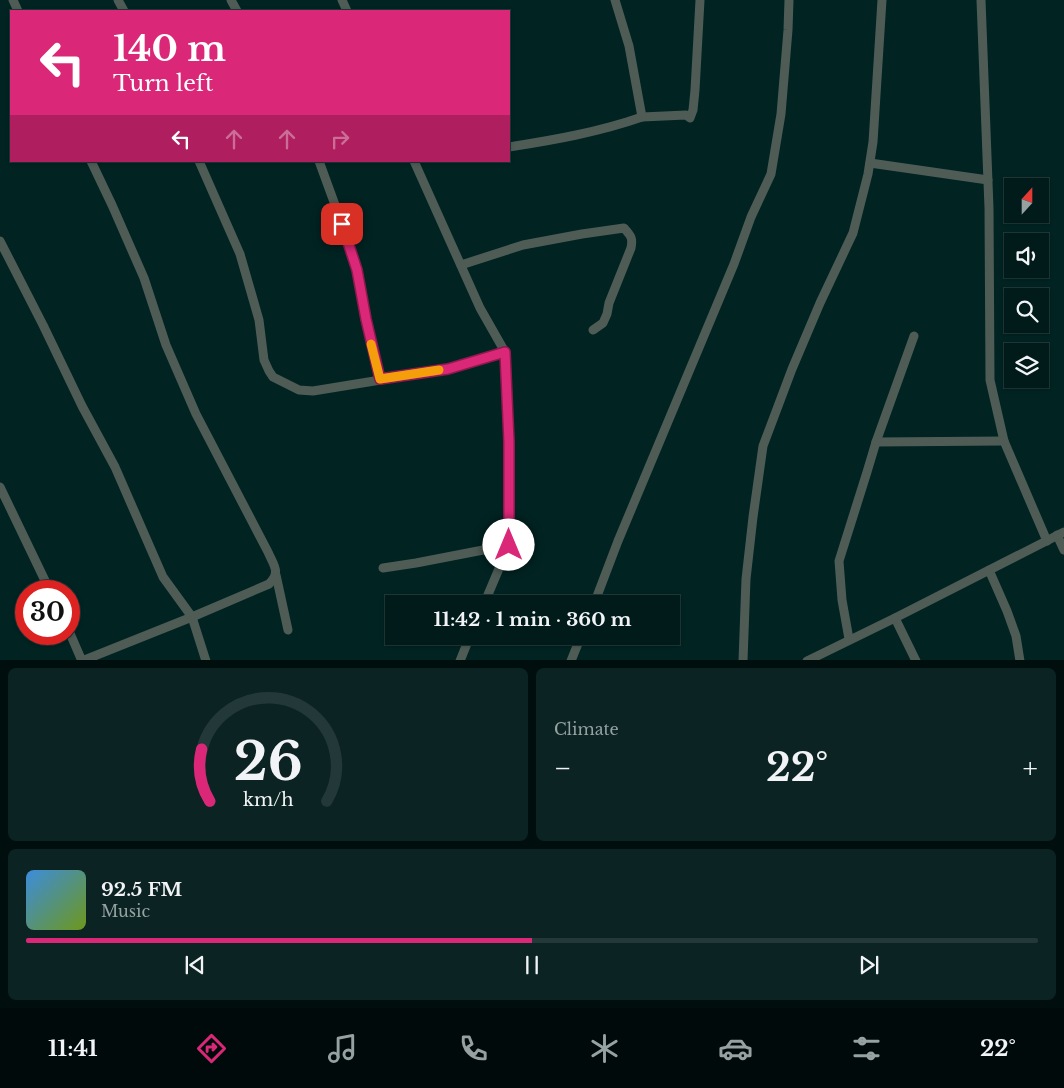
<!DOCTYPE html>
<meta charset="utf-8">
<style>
:root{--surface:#011a1a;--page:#0b2323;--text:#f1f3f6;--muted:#96a1a2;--line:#233839;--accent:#db2777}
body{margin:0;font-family:"Libre Baskerville",serif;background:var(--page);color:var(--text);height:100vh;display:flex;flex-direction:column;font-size:19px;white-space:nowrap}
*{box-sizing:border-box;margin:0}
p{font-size:16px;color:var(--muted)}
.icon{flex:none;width:28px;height:28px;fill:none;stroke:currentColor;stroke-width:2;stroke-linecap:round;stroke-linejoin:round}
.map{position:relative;height:660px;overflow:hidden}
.side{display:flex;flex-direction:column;gap:8px;padding:8px;background:#010e0e;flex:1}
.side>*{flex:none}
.hud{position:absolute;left:10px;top:10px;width:500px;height:152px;border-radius:0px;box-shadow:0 1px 4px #0004,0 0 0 1px var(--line);background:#db2777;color:#fff;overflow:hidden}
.needle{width:32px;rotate:21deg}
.tools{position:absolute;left:1004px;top:178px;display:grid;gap:10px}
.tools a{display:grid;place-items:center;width:45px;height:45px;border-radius:0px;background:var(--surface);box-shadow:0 1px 4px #0004,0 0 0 1px var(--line);font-size:25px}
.speed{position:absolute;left:15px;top:580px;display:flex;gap:10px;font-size:25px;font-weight:700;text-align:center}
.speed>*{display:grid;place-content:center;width:65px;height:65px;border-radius:50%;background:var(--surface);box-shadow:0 1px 4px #0004,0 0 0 1px var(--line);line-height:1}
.speed .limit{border:8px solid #d22;background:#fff;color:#111}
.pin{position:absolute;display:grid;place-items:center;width:42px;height:42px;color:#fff;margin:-21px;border-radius:10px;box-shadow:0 2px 8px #0006}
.me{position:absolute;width:55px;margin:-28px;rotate:0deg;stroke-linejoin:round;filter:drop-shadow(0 0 4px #0008)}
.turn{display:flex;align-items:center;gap:18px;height:105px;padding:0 20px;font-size:22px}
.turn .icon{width:65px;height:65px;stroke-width:2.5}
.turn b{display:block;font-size:35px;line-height:42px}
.lanes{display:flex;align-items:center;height:48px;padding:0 20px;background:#0003;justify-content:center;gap:25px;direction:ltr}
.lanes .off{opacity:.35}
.big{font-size:38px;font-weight:800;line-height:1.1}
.side .tile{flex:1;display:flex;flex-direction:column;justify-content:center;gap:8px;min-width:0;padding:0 18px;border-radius:8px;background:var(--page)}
.side .dial{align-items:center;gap:0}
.dial svg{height:130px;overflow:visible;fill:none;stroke:var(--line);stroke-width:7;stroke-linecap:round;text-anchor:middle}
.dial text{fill:var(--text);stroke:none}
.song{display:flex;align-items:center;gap:15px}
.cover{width:60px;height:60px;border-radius:8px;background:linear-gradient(135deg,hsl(210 70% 55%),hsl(80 70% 35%))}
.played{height:5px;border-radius:2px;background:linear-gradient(90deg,var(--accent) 50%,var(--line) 50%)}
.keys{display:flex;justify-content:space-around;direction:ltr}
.heat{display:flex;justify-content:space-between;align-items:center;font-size:28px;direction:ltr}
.side .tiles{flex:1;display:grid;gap:8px;grid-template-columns:1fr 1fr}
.tile:last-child{grid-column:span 2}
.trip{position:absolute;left:385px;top:595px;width:295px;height:50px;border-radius:0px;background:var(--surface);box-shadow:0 1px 4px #0004,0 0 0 1px var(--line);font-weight:800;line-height:50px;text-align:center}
.tab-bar{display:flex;height:80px;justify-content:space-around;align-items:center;background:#000a0a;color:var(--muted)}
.tab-bar .icon{width:35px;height:35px}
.tab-bar .current{color:var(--accent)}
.tab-bar b{font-size:22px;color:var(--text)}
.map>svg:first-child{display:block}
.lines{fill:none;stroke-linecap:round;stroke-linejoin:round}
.minor{stroke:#4e5c55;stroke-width:9}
.route-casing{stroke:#8e194d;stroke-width:12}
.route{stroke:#db2777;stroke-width:9}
.slow{stroke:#f59e0b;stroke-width:9}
</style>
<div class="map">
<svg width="1064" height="661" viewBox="0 0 1064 661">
<rect width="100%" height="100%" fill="#012322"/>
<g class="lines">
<g class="minor">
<path d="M 13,0 L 18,11"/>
<path d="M 118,0 L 124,11"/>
<path d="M 231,0 L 237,11"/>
<path d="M 342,0 L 347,11"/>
<path d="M 981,0 L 989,208 L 990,380 L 1004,441 L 1047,541"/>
<path d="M 642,117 L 686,115 L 690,118 L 693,110 L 695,90 L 700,0"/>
<path d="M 509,147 C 554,140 599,132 642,117 L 629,46 L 615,0"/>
<path d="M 199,161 L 240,254 L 259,320 L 264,360 L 269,371 L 273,377 L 299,390 L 313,391 L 448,369 L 505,352"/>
<path d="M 319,161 L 342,224 L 357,270 L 365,319 L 380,379"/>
<path d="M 414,161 L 480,308 L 505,352 L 509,442 L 509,545 L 484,604"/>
<path d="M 870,163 L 988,180"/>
<path d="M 0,241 L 43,325 L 82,406 L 115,467 L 163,577 L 192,617 L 206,661"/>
<path d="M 461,265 L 523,245 L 582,234 L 624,228 C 631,236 633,238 631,248 L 609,303 L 607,314 L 603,323 L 593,330"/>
<path d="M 876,442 L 1004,441"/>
<path d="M 0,487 L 50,591"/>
<path d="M 1057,535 L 1064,550"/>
<path d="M 383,568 L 416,563 L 509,545"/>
<path d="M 989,570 L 1007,611 L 1016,636 L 1020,661"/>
<path d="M 276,575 L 288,630"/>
<path d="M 594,604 L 618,541 L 734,264 L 751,217 L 771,174 L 781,114 L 788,30 L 789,0"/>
<path d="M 895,618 L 916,661"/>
<path d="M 69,631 L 82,661 L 192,617 L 269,584 C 281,572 274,566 268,552 L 196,414 L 166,345 L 144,278 L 112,205 L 91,161"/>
<path d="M 849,639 L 842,600 L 839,561 L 867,472 L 876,442 L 914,336"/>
<path d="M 460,661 L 470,636"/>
<path d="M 571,661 L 581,636"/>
<path d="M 743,661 L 746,579 L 753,517 L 763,446 L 792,369 L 820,303 L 853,233 L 868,174 L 873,142 L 882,0"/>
<path d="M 807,661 L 895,618 L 1064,532"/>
</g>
</g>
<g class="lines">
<defs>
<path id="route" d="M 342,224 L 357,270 L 366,319 L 380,379 L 448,369 L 505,352 L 509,442 L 509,545"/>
</defs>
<use href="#route" class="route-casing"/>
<use href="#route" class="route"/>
<path class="slow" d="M 371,344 L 380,379 L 439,370"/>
</g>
</svg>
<div class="tools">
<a><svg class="needle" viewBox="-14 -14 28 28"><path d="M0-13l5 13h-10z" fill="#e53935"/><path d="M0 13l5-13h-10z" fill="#96a1a2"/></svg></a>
<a><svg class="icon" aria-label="sound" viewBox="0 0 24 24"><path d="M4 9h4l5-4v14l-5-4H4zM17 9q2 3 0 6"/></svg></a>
<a><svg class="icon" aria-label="search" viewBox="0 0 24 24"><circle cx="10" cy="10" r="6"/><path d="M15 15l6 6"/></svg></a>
<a><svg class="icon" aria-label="layers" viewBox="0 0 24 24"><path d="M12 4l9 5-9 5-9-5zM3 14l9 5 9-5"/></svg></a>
</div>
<div class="speed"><div class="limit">30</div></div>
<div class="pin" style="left:342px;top:224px;background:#d93025"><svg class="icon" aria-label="arrive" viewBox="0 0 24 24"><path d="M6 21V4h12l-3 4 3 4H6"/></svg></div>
<svg class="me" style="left:509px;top:545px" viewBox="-20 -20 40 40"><circle r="19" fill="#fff"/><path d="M0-13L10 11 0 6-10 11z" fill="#db2777"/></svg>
<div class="trip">11:42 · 1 min · 360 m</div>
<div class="hud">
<div class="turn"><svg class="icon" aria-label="left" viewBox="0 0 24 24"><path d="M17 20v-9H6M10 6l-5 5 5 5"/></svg><div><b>140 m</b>Turn left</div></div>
<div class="lanes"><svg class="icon" aria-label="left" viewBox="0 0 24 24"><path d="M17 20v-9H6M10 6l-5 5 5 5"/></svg><svg class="icon off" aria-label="ahead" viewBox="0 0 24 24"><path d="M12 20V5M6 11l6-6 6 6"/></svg><svg class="icon off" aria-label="ahead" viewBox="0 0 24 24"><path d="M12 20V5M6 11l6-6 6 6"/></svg><svg class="icon off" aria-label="right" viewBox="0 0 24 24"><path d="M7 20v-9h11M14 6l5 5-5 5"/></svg></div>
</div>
</div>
<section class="side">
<div class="tiles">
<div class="tile dial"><svg viewBox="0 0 100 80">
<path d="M14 69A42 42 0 1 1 86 69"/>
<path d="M14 69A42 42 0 0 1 9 37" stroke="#db2777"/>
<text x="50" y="56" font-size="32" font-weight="700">26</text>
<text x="50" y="72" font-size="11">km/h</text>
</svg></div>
<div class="tile"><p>Climate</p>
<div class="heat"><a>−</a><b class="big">22°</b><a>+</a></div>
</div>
<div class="tile">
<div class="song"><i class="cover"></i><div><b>92.5 FM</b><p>Music</p></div></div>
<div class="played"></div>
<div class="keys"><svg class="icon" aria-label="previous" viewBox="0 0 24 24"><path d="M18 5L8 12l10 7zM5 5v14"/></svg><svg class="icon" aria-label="pause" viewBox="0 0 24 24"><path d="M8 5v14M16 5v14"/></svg><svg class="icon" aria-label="next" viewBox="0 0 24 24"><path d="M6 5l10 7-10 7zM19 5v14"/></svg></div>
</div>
</div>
</section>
<nav class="tab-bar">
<b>11:41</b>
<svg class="icon current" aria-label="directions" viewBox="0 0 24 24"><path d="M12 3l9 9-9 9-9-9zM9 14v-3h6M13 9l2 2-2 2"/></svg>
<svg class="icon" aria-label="music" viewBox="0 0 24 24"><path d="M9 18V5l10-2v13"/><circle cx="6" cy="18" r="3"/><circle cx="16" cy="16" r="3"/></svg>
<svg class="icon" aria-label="phone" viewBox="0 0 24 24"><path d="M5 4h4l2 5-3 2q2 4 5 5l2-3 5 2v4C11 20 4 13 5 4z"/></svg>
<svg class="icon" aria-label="climate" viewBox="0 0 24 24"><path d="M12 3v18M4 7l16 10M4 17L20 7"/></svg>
<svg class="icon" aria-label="car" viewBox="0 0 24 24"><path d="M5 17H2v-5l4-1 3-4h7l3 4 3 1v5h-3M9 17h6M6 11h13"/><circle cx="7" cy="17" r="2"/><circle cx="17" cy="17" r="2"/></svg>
<svg class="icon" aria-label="filters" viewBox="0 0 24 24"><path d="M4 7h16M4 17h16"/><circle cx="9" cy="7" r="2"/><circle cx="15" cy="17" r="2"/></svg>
<b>22°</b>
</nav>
